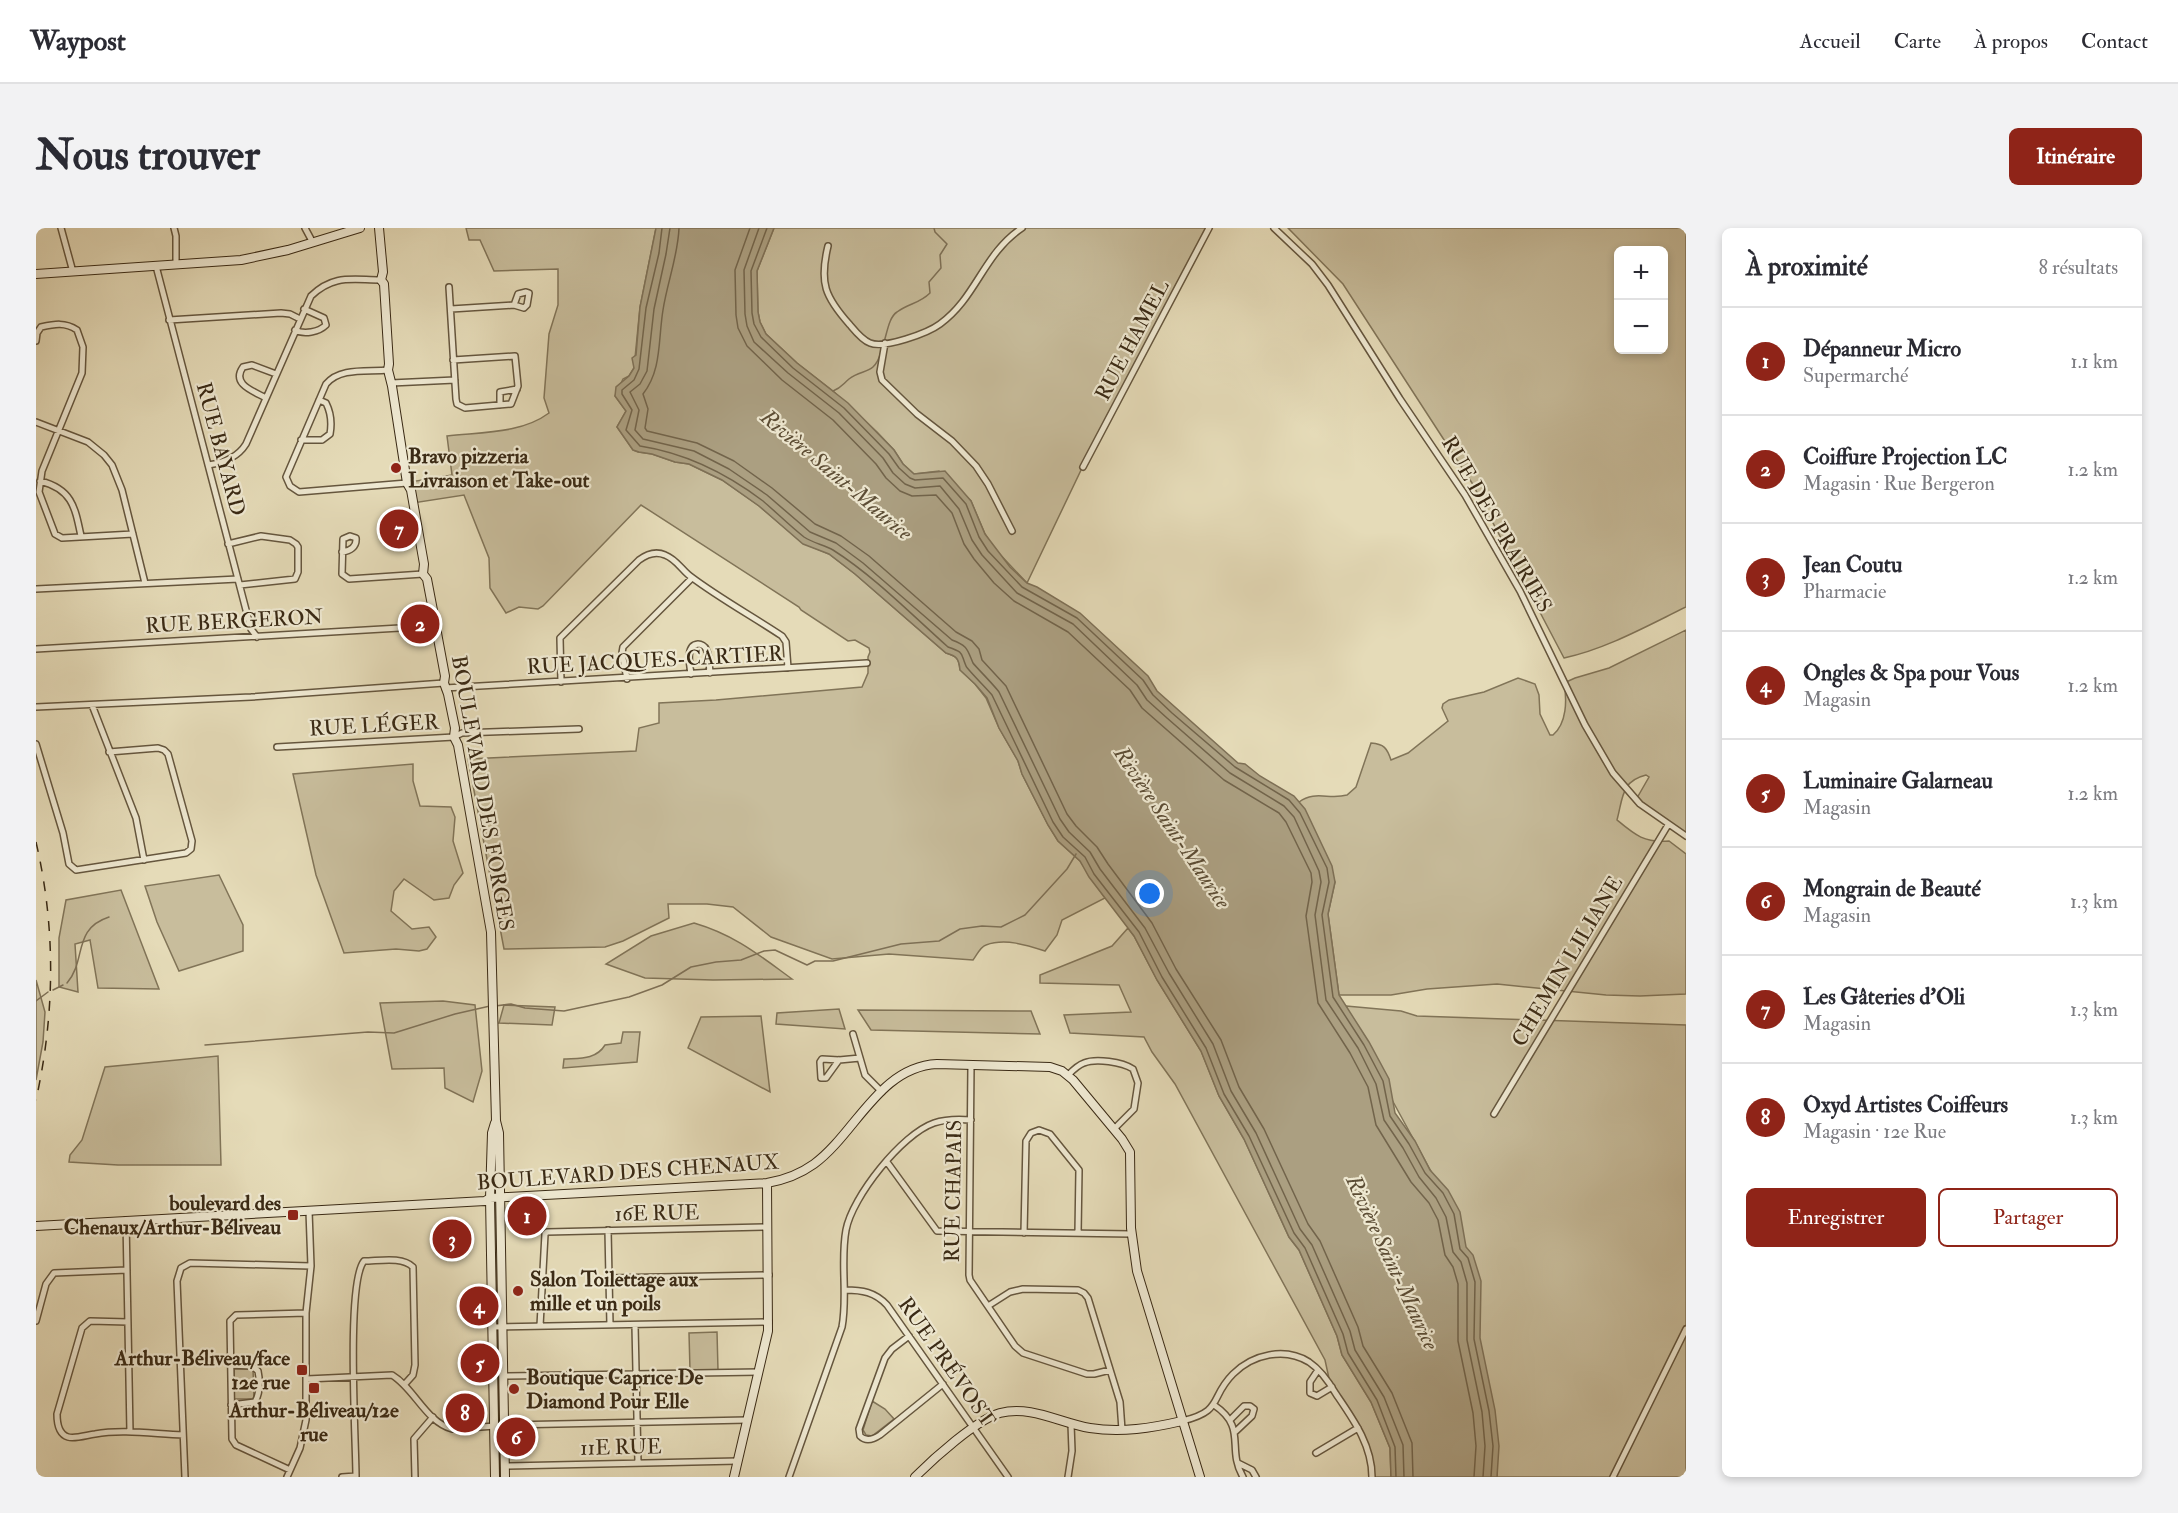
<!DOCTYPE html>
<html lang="fr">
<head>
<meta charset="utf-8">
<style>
	body { margin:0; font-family:"IM FELL Double Pica",serif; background:#f2f2f3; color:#2b2b33 }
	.controls { position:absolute; right:18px; top:18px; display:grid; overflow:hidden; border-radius:9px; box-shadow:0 3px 9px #0003 }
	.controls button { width:54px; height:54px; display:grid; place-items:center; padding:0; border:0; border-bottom:2px solid #e1e1e2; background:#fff; color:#2b2b33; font:30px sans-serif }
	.you { position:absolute; left:1114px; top:666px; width:21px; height:21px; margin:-15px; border:4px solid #fff; border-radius:50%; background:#1a73e8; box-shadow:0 0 0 9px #1a73e833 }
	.badge { display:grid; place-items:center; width:39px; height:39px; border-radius:50%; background:#8f2418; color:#fff; font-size:20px; font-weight:700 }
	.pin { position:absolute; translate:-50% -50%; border:3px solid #fff; box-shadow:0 2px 6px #0006 }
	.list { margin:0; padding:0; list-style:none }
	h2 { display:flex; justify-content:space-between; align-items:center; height:78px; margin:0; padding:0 24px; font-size:26px }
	h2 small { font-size:20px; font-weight:400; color:#7c7c81 }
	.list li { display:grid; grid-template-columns:39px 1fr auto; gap:18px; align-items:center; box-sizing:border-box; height:108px; padding:0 24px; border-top:2px solid #e1e1e2 }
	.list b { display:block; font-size:22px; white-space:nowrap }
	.list p { margin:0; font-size:20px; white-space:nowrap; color:#7c7c81 }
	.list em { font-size:20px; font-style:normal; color:#7c7c81 }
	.actions { display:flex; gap:12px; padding:18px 24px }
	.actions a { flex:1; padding:14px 0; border:2px solid #8f2418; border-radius:9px; text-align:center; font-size:21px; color:#8f2418 }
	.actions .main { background:#8f2418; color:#fff }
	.map { position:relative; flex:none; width:1650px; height:1249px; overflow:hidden; border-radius:9px }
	header { display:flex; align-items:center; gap:36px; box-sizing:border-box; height:84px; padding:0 30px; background:#fff; border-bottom:2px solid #e1e1e2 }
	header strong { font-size:28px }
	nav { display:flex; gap:33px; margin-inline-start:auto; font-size:21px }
	.intro { display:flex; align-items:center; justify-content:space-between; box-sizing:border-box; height:144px; padding:0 36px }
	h1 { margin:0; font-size:42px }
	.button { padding:15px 27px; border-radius:9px; background:#8f2418; color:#fff; font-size:21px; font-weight:700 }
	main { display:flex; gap:36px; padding:0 36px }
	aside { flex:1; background:#fff; border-radius:9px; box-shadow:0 3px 9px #0003 }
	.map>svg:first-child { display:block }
	.green { fill:#c8bd9c; stroke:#817458; stroke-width:1.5; fill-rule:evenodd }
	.water { fill:#ab9f81; stroke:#7e7056; stroke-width:1.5 }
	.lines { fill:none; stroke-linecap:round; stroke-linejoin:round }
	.shore { stroke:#72644b; stroke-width:1.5 }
	.stream { stroke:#7e7056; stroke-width:1.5 }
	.street-casing { stroke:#65563e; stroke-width:8 }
	.secondary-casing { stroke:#3a2a15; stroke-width:10 }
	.street { stroke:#eee8d1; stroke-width:5 }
	.secondary { stroke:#eee8d1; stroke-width:8 }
	.rail { stroke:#3a2a15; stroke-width:1.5; stroke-dasharray:10 10; stroke-linecap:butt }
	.poi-dot { fill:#8f2418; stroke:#eee8d1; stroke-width:2 }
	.labels { text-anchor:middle; stroke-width:4.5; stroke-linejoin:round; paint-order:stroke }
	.street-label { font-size:21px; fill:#3a2a15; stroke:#eee8d1 }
	.poi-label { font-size:21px; font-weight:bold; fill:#3a2a15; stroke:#eee8d1; text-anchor:start }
	.water-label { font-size:22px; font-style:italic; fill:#5c4d35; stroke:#eee8d1 }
</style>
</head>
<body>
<header>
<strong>Waypost</strong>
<nav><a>Accueil</a><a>Carte</a><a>À propos</a><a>Contact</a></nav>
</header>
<div class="intro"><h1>Nous trouver</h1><a class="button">Itinéraire</a></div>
<main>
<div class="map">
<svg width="1650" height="1249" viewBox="0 0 1650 1249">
	<rect width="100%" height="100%" fill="#e5dbb8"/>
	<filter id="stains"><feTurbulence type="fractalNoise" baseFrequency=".00333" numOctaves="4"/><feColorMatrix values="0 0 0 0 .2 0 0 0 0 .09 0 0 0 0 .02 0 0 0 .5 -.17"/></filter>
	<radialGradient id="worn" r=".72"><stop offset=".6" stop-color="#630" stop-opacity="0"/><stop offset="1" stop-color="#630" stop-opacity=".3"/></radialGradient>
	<path class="green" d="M430 0H620L604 79 598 140 593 148 587 151 579 168 590 183 581 199 597 222 602 224 616 226 639 234 653 236 686 252 723 278 767 315 793 326 819 346 910 425C921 428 923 431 924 442L939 456 950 470 963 500 982 533 986 546 1012 597 1022 613 1044 633 1069 670 1026 692 1021 707 1009 723C991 717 969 710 950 717 944 719 941 727 937 732L853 726 796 731 735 709 697 679 671 676H632L633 690 587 713 569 719 468 721 432 531 600 523 603 500 623 495V475L680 472 826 459 832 445V429L834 424 833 420 819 412 812 413 765 382 763 379 605 277 507 378 502 381 483 379 470 385 454 360 453 330 428 267 377 275 374 254 416 247 411 208C444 204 485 206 513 185L508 170 513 106 522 77V41L458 43 444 12H433Z
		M738 0H1172L1069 192 991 355 957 319 949 306 935 273 903 243 878 246 867 236 858 222 841 204 797 163 761 135 730 106 724 94 722 84 721 43Z
		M1252 0H1650V379C1611 398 1570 421 1528 430L1436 255 1307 56ZM1628 22V122H1582V22Z
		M1650 402V606L1631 594 1601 570 1613 549 1610 547C1585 553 1587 570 1581 592 1599 607 1608 615 1633 613L1650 626V766L1604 768 1570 767 1461 756 1391 761 1355 767H1303L1292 686 1299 654 1263 574C1279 562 1293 572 1311 567L1320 559 1335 515C1348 516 1351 520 1355 532L1372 525 1412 493 1406 480 1407 476 1413 472 1448 464 1482 450 1499 456 1503 467 1504 486 1514 507H1517C1531 495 1531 472 1528 455L1539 450 1573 440Z
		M377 536V553L384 578 415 579 419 589 417 613 427 645 418 657 413 670 398 672 368 651 358 663 355 683 376 701 393 699 400 709 391 721 383 723 360 721 308 725 280 647 257 546Z
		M183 647 207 697V723L143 743 121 694 109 658Z
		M85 662 123 761 62 760 54 712 39 716 42 764 23 759V710L30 672Z
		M658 695C699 707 723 727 756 751L677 752 609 750 570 736 615 708Z
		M1092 700 1098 708 1121 752 1165 823 1183 868 1208 911 1253 1009 1263 1022 1301 1108 1306 1127 1335 1174 1354 1220 1355 1249H1334V1235L1323 1201 1294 1155 1289 1132 1139 856 1116 824 1108 809 1034 805 1028 787 1095 784 1083 757 1004 755V747L1076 718Z
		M0 752 9 784 7 814 0 852Z
		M407 773 439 777 446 843 437 874 409 860 408 840 356 841 344 775Z
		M468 777 519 779 516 797 463 795Z
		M1310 778 1365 783 1381 788 1650 797V1249H1461L1459 1201 1403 958 1343 848Z
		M803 781 809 801 740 796 741 785Z
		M822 782 995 783 1004 806 835 802Z
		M725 788 734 864 652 820 665 789Z
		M587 804H604L601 834 527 840 528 831C543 830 560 832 569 817L585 815Z
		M182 828 185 937H82L33 934 34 927 46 912 69 839Z
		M681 1104 682 1142H654L653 1105Z
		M198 1141H217L218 1171H198Z
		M836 1173 849 1181 858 1191 836 1208 830 1207 827 1202Z"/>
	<path class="water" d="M620 0H738L721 43 722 84 724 94 730 106 761 135 812 175 858 222 867 236 878 246 909 243 935 273 949 306 974 339 991 355 1001 359 1044 385 1112 448 1121 463 1202 535 1209 536 1224 548 1258 568 1269 581 1296 638 1299 654 1292 686 1303 767 1333 814 1353 851 1359 885 1379 913 1394 942 1412 962 1424 984 1430 1019 1437 1027 1445 1053 1444 1110 1459 1182 1463 1218 1461 1249H1355L1354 1220 1335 1174 1306 1127 1301 1108 1263 1022 1253 1009 1208 911 1183 868 1165 823 1121 752 1098 708 1053 649 1044 633 1022 613 1012 597 986 546 982 533 963 500 951 470 939 456 924 442C923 431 921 428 910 425L819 346 793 326 767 316 723 278 686 252 653 236 639 234 616 226 603 224 597 222 581 199 590 183 579 168 580 159 593 148 598 140 596 130 600 127 604 79Z"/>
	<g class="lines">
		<path class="shore" d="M626 0 623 25 610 80 603 141 598 152 586 162V166L596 182 590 202 604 218C649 225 690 245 727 273 741 285 754 298 768 309 777 315 788 317 797 322 838 348 876 387 912 419 929 425 924 424 930 438 931 441 952 462 956 467L1017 594 1027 609 1049 629 1058 646 1103 704 1126 749 1170 820 1188 866 1213 908 1258 1005 1269 1020 1307 1106 1312 1125 1341 1172 1359 1219 1360 1249
			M634 0 630 26 618 81 611 143 604 156 594 164 603 182 599 202 607 211 658 223 693 241 731 267 774 304 800 315 827 335 916 412C932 418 931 421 937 435 939 438 958 457 963 464L1024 591 1033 604 1054 624 1064 641 1109 700 1133 745 1177 816 1195 863 1220 905 1264 1001 1276 1017 1314 1103 1319 1122 1348 1169 1367 1217 1368 1249
			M643 0C642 28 631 55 627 82 622 112 626 142 607 166L612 181 609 200 611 203 661 215 698 233 736 260 779 296 805 308 833 328 920 404 936 413 943 421 946 432 970 458 1031 586 1040 598 1061 619 1072 636 1116 695 1140 741 1185 812 1203 859 1228 901 1272 996 1284 1013 1322 1099 1327 1118 1356 1165 1376 1215 1377 1249
			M714 0 699 42 700 87 702 100 711 118 746 152 797 192 840 236 850 250 864 263 876 268 900 267 916 285 928 316 938 331 958 355 978 373 1032 404 1094 462 1106 480 1188 552 1243 585 1250 594 1275 645 1276 654 1270 688 1282 775 1314 825 1332 859 1340 897 1375 954 1393 975 1402 992 1409 1027 1417 1039 1422 1056V1113L1437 1185 1440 1218 1438 1249
			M723 0 708 42 709 86 711 98 718 114 752 145 803 185 847 230 857 245 869 256 879 260 904 258 923 281 936 312 946 327 981 365 1037 396 1101 457 1111 472 1131 490 1194 545 1248 578 1258 589 1283 643 1285 654 1279 687 1290 772 1322 820 1340 856 1348 892 1367 920 1383 949 1400 970 1410 989 1417 1024 1425 1034 1431 1055V1112L1446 1184 1449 1218 1447 1249
			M731 0 715 43 716 85 718 96 725 109 757 140 808 180 853 226 863 240 874 250 879 252 907 250 930 276 943 309 952 323 986 359 1041 390 1107 452 1117 467 1136 485 1199 539 1253 572 1264 585 1291 640 1293 654 1286 687 1297 769 1328 817 1347 853 1354 888 1373 916 1389 945 1407 965 1418 986 1424 1021 1432 1030 1439 1054 1438 1111 1453 1183 1457 1218 1455 1249"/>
		<path class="stream" d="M848 114C851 105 853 89 861 84 873 75 883 76 894 65L893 54 905 40 904 27 911 16 899 4 898 0
			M797 163C805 160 807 156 813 151 827 140 838 148 845 124
			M31 755C51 732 36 701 73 689
			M17 762 27 757
			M0 773 12 764
			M459 778 475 776 489 780 528 783 593 769 626 757 655 739 680 734 705 732 728 723 739 722 771 737 779 733H797L865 716 903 713 924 701 946 698 965 699 989 687 1031 641 1040 626
			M169 817 332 804 358 805 419 786 454 778"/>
		<defs>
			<path id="street" d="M25 0 37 44
				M138 0 140 8V37
				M269 0 276 13
				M1238 0 1276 36 1292 57 1364 171 1429 267 1484 363 1549 497 1577 545 1604 576 1650 608
				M792 18C783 55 789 69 814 97 819 103 826 112 834 115 848 121 892 105 904 96 941 69 947 26 986 0
				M120 38 215 401 221 409
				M413 59 420 171 421 176 429 180 475 176 482 158 479 128 417 132
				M415 81 478 77 488 80 491 77 493 65 490 64 482 66 478 77
				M133 92 245 85 254 86 264 91
				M259 102C268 107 283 104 290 97L288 90 268 81
				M0 113 1 105 5 99C19 96 29 94 41 102L47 119 46 145 6 243 3 264 19 306 26 310 97 306
				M849 115 844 144 846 152 881 186 916 213 940 238 952 256 976 303
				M352 142C331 144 304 139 290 156L250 249 254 258 263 264 371 255
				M355 155 419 152
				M230 170C217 163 195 156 207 139L216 137 240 146
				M464 177V164L481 161
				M0 194 52 214 68 227 76 237 86 262 109 355
				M265 212H286L294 206C296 195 295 185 290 175L283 172
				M172 237C187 235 202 229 210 216L275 68C298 46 316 52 345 52
				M1047 239 1173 0
				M4 253C36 261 39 279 45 308
				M192 316 225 308 254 312 260 316 262 319V344L259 351 204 357
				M306 324C314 323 321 319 320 310L314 308 307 311 306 346 313 351 387 346
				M0 361 202 351
				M0 421 398 398
				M655 446C654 438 649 417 662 416 665 416 669 418 670 421 674 427 673 438 674 445
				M591 451 586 425 587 419 656 350
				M525 454 524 410 603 332C611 326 620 323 629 327 640 331 646 342 654 348 683 370 716 388 746 408L750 414 752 440
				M409 460 831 435
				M56 477 100 590 108 632
				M0 479 215 469 408 455
				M0 516 27 605 33 636 40 642 150 625 155 621 156 613 132 526 128 522 122 520 73 524
				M241 519 418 509 426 505 543 501
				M817 806 829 847 846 864
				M803 832 790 850H785L784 834 786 831 803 832 824 830
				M935 837 933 1047 934 1052 979 1118 987 1125 1051 1146H1058L1074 1142
				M1032 847C1036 843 1042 837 1048 835 1060 830 1086 834 1097 841L1102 855 1098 881 1078 901
				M1458 886 1632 597
				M851 934 901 1003 1095 1006
				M90 992 94 1204
				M572 1002 574 1097
				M988 1005 990 913 995 905 1003 902 1014 906 1043 942 1042 1005
				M573 1050 733 1047
				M809 1062C826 1062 839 1064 851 1077L972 1249
				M952 1078 974 1064 987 1061 1042 1062 1048 1065 1052 1070 1084 1174 1086 1202
				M0 1093 10 1056 18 1045 91 1042
				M92 1094 54 1093 46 1100 21 1186C21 1194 22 1206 32 1209 39 1211 51 1207 59 1206 87 1201 118 1206 147 1207
				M599 1097 602 1235
				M504 1098 509 1006 511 1004 732 999
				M456 1099 733 1094
				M873 1108 856 1121 849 1130 823 1201 824 1208C830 1214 838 1211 844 1207L907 1156
				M194 1137 216 1138 222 1143C224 1153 224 1165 219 1174L195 1177
				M1282 1142 1274 1154V1165L1281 1168 1296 1159
				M467 1148 723 1144
				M271 1151 356 1147C378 1160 390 1194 416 1201L474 1197 711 1192
				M1178 1177C1212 1200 1190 1220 1207 1249
				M1195 1191 1208 1178H1214L1218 1181 1216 1188 1199 1204
				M1146 1193C1188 1183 1173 1170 1197 1146 1217 1126 1249 1119 1273 1134 1285 1142 1293 1154 1300 1166 1317 1191 1336 1217 1336 1249
				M1280 1225 1322 1200
				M1202 1235 1216 1242 1220 1249
				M469 1238 702 1233
				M254 1242 200 1217 196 1211 194 1093 200 1087 270 1085
				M149 1249 141 1053 145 1040 154 1035 275 1038
				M251 1249 264 1220 270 1192V1085L275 1038 273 983
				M306 1249 320 1248
				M320 1249C320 1213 310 1055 328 1033 343 1033 366 1028 377 1039L379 1137 377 1147 368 1157
				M379 1249 378 1211 397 1189
				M753 1249 806 1099C812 1067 804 1034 810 1002 816 969 866 906 898 895 910 891 923 891 935 892
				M1032 1249 1036 1223 1035 1196
				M1577 1249 1650 1101"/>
			<path id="secondary" d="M343 0 347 44 345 52 348 56 353 136 352 142 356 158 371 255 375 262 388 336 387 346 391 351 399 393 398 398 401 405 409 448 408 455 412 466 419 500 418 509 422 517 455 704 460 893 463 905 469 1249
				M0 46 205 32 252 22 324 0
				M0 998 449 973 454 970 471 969 731 955C749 952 764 946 778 936 820 905 843 839 901 836L1014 839 1026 843 1037 852 1086 911 1094 924 1095 1000 1101 1043 1164 1249
				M459 1249 454 970 456 905 459 895
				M698 1249 732 1103 731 955
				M879 1249C897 1231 940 1192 964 1185 995 1177 1024 1195 1054 1200 1085 1205 1116 1200 1146 1193"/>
		</defs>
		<use href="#street" class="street-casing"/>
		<use href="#secondary" class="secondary-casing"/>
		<use href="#street" class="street"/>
		<use href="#secondary" class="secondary"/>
		<path class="rail" d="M0 614C20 700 19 786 0 872"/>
	</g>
	<g class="poi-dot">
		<circle cx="360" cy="240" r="6"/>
		<rect x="251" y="981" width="12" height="12" rx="3"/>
		<circle cx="482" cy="1063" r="6"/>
		<rect x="260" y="1136" width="12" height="12" rx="3"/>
		<rect x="272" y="1154" width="12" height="12" rx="3"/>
		<circle cx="478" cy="1161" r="6"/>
	</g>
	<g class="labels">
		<g class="street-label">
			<text transform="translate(1096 112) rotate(-62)" y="7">RUE HAMEL</text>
			<text transform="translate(185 221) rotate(75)" y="7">RUE BAYARD</text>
			<text transform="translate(1461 296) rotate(60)" y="7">RUE DES PRAIRIES</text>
			<text transform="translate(198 393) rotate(-3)" y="7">RUE BERGERON</text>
			<text transform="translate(619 432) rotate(-3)" y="7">RUE JACQUES-CARTIER</text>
			<text transform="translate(338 497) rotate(-3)" y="7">RUE LÉGER</text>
			<text transform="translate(447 565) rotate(80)" y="7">BOULEVARD DES FORGES</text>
			<text transform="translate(1531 733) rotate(-59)" y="7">CHEMIN LILIANE</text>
			<text transform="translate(592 944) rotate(-4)" y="7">BOULEVARD DES CHENAUX</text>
			<text transform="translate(917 963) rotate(-89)" y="7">RUE CHAPAIS</text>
			<text transform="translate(621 985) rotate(-1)" y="7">16E RUE</text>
			<text transform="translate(911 1134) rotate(55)" y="7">RUE PRÉVOST</text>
			<text transform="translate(585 1219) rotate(-1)" y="7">11E RUE</text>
		</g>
		<g class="poi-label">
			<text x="372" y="235">Bravo pizzeria<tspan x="372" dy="24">Livraison et Take-out</tspan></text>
			<text x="245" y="982" text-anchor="end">boulevard des<tspan x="245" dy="24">Chenaux/Arthur-Béliveau</tspan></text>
			<text x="494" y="1058">Salon Toilettage aux<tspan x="494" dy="24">mille et un poils</tspan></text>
			<text x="254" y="1137" text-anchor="end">Arthur-Béliveau/face<tspan x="254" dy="24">12e rue</tspan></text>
			<text x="490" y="1156">Boutique Caprice De<tspan x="490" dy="24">Diamond Pour Elle</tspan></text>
			<text x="278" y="1189" text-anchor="middle">Arthur-Béliveau/12e<tspan x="278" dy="24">rue</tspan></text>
		</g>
		<g class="water-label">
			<text transform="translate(801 246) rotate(40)" y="8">Rivière Saint-Maurice</text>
			<text transform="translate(1137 599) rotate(56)" y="8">Rivière Saint-Maurice</text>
			<text transform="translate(1357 1034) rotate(65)" y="8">Rivière Saint-Maurice</text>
		</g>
	</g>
	<rect width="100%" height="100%" filter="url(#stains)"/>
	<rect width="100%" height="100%" fill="url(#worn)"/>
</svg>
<div class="controls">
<button>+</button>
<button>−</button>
</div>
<div class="you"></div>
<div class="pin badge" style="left:491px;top:988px">1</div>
<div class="pin badge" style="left:384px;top:396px">2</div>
<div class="pin badge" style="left:416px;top:1011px">3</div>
<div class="pin badge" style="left:443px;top:1078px">4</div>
<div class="pin badge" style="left:444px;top:1135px">5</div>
<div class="pin badge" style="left:480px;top:1209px">6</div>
<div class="pin badge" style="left:363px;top:301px">7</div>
<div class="pin badge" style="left:429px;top:1185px">8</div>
</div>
<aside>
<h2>À proximité<small>8 résultats</small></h2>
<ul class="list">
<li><span class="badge">1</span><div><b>Dépanneur Micro</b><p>Supermarché</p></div><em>1.1 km</em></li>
<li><span class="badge">2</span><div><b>Coiffure Projection LC</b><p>Magasin · Rue Bergeron</p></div><em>1.2 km</em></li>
<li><span class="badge">3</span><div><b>Jean Coutu</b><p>Pharmacie</p></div><em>1.2 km</em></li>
<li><span class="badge">4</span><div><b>Ongles &amp; Spa pour Vous</b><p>Magasin</p></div><em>1.2 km</em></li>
<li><span class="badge">5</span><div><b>Luminaire Galarneau</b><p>Magasin</p></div><em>1.2 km</em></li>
<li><span class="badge">6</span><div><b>Mongrain de Beauté</b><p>Magasin</p></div><em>1.3 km</em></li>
<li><span class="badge">7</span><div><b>Les Gâteries d'Oli</b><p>Magasin</p></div><em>1.3 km</em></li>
<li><span class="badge">8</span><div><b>Oxyd Artistes Coiffeurs</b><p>Magasin · 12e Rue</p></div><em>1.3 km</em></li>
</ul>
<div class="actions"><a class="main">Enregistrer</a><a>Partager</a></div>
</aside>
</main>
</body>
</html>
